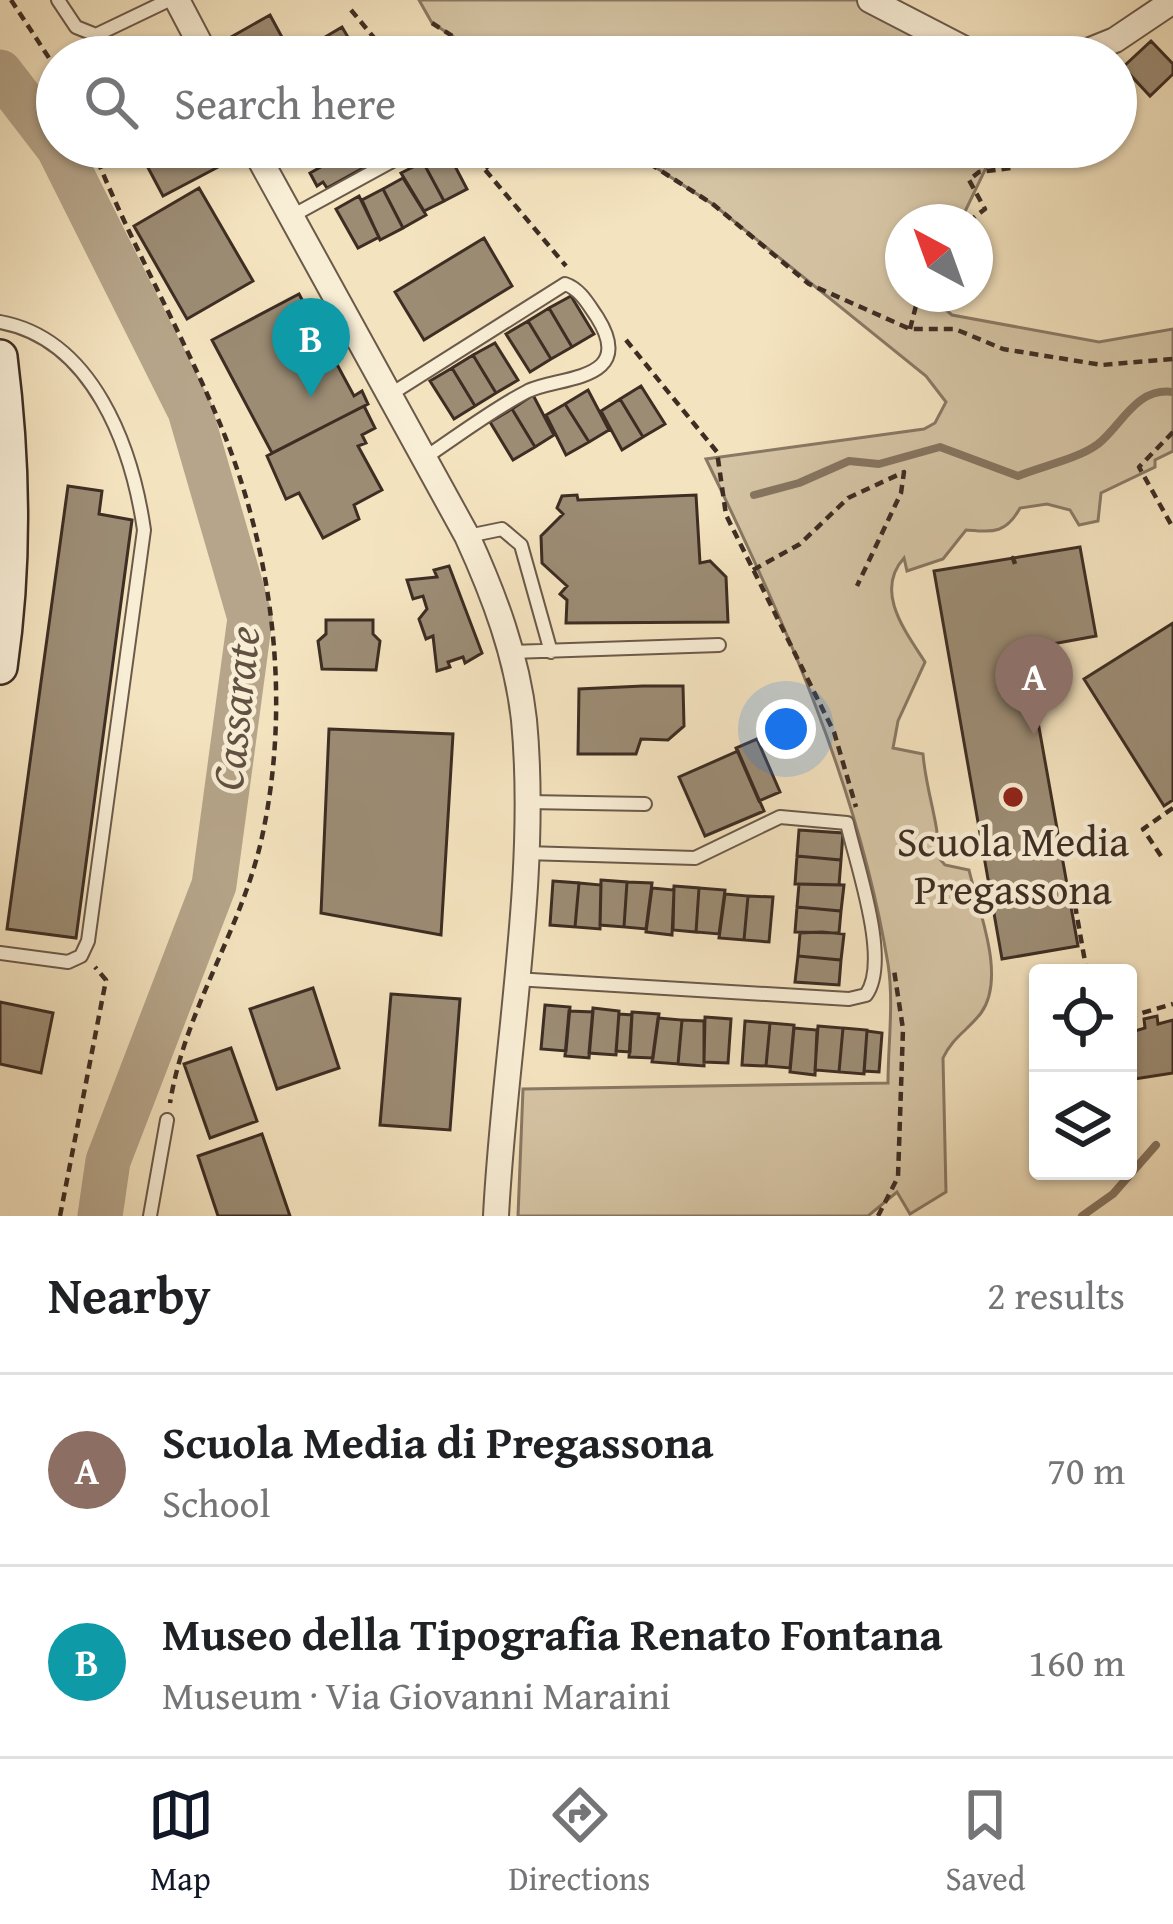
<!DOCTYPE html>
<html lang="en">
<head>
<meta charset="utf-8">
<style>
	body { margin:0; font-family:"Gentium Book Plus",serif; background:#f6f6f6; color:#202124 }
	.controls { position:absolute; right:36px; bottom:36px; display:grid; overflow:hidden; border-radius:12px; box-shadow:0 3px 9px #0004 }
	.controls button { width:108px; height:108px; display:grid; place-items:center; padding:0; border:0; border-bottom:3px solid #e0e0e0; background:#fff; color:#202124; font:60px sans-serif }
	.compass { position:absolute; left:885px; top:204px; width:108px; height:108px; border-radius:50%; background:#fff; box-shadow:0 3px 9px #0004; rotate:319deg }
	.you { position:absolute; left:786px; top:729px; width:42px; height:42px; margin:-30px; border:9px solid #fff; border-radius:50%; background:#1a73e8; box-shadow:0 0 0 18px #1a73e833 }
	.badge { display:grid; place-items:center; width:78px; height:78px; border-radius:50%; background:#111827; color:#fff; font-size:39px; font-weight:700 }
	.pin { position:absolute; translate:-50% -99px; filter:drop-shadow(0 3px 6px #0008) }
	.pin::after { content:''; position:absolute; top:63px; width:42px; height:36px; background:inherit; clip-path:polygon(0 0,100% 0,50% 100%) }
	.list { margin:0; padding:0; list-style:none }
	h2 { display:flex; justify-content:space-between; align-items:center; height:156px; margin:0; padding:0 48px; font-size:51px }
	h2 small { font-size:39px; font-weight:400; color:#757577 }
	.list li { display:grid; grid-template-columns:78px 1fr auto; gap:36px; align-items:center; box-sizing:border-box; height:192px; padding:0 48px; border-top:3px solid #e0e0e0 }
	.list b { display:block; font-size:45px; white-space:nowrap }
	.list p { margin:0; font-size:39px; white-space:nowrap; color:#757577 }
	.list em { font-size:39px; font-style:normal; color:#757577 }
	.icon { flex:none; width:66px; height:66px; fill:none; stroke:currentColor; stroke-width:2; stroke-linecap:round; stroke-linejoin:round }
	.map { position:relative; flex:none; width:1173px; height:1216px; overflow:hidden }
	.search { position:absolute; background:#fff; box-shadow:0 3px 9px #0004; left:36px; right:36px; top:36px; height:132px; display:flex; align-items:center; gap:30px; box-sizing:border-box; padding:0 42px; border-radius:66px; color:#757577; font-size:45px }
	.sheet { height:540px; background:#fff }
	nav { display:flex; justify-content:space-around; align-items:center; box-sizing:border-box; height:168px; border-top:3px solid #e0e0e0; background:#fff; font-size:33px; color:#757577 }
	nav a { display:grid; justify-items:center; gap:6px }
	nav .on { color:#111827 }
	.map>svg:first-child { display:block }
	.green { fill:#d5c4a4; stroke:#897864; stroke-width:3 }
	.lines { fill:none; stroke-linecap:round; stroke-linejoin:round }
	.stream { stroke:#867561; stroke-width:8 }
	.river { stroke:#b6a58a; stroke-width:45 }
	.building { fill:#9c8c74; stroke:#3d2d23; stroke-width:3 }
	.service-casing { stroke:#6b5a4a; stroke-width:16 }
	.minor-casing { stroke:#6b5a4a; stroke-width:28 }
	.secondary-casing { stroke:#3d2d23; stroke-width:38 }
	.path { stroke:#3d2d23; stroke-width:4.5; stroke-dasharray:9 6; stroke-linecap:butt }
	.service { stroke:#f8edd5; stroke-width:12 }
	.minor { stroke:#f8edd5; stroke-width:24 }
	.secondary { stroke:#f8edd5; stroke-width:33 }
	.poi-dot { fill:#8f2418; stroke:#f8edd5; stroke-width:4.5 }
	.labels { text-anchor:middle; stroke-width:9; stroke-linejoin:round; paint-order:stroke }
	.poi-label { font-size:42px; fill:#3d2d23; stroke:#f8edd5 }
	.water-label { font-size:45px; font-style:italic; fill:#615142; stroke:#f8edd5 }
</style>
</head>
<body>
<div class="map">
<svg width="1173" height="1216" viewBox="0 0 1173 1216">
	<rect width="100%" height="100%" fill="#f4e3bf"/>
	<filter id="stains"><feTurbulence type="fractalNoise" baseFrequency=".00167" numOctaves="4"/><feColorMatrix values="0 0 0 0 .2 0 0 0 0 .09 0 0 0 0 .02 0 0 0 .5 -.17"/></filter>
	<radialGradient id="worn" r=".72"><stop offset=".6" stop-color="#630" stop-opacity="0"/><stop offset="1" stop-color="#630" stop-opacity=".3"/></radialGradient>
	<path class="green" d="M419 0H870L901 19 930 57H485L432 23Z
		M624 147H996L960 222H903V294H927L952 315 1099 342 1173 329V451L1155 460V467L1101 493 1098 521 1079 525 1070 510 1047 504 1020 508C1006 534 993 532 966 530L943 559 907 571 904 558C874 591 905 631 925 662L898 721 893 748 923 754C926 792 939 821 939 858L945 865 969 870C978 909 1007 977 981 1013 968 1030 952 1038 943 1058L946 1192 910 1214 897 1192 868 1216H518L523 1089 888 1083C888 1045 894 1002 888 964 859 788 784 619 706 459L924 429 935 423 946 402 926 376 714 205Z"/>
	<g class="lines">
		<path class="stream" d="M754 495 799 483 849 461 879 464 940 447 1018 476C1042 466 1078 459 1098 444 1122 425 1136 387 1173 392
			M1082 1216 1113 1194 1156 1145"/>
		<path class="river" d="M0 72 57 146
			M58 147 190 411 250 618 214 885 108 1161 100 1216"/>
	</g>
	<path class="building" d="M270 15 283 39 242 57 231 37Z
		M342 27 352 44 323 57 315 43Z
		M283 39 292 57H249Z
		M1151 41 1173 64V74L1150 96 1123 67Z
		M147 147H212L222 165 163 196 144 160 151 156Z
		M357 147H401L327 188 323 182 317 186 310 173Z
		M469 147H491L500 158 487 168Z
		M446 149 467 189 444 201 423 162Z
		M423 162 444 201 424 211 401 173Z
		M403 178 426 215 403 228 383 189Z
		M199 188 253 281 187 319 134 226Z
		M383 189 403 228 380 240 362 200Z
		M359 196 379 237 358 248 336 209Z
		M484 238 512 286 424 340 395 292Z
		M299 294 354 396 362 391 368 404 272 453 212 340Z
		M571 296 594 334 572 347 549 308Z
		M549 308 572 347 551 359 528 321Z
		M528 321 551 359 530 372 506 334Z
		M495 343 518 380 496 393 473 355Z
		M473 355 496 393 475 406 452 368Z
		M452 368 475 406 454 419 430 381Z
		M641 386 665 424 643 437 620 399Z
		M588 390 609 430 589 442 565 404Z
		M533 395 554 435 535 447 512 409Z
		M620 399 643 437 622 450 601 411Z
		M565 404 589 442 566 455 546 415Z
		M364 406 375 428 362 435 366 443 358 446 382 490 354 505 359 519 323 538 299 493 286 499 267 456Z
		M512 409 535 447 513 460 490 422Z
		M68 486 102 491 99 514 132 520 76 938 7 929Z
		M577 495 578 500 696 495 700 563 710 561 726 577 728 622 566 623 567 600 560 594 567 586 542 563 541 536 563 514 557 508 562 496Z
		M1080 547 1096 636 1025 649 1078 946 1002 959 934 571Z
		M449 566 482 653 465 663 463 657 448 662 450 667 437 671 433 636 426 639 419 619 427 609 423 596 413 599 407 580 437 577 434 570Z
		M326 620H373V634L380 641 376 670 322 669 318 641 326 634Z
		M1173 623V800L1164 806 1084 679Z
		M643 686H683L684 726 668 740 641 739 636 754H578L579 689Z
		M329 729 453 734 441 935 321 913Z
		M757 739 780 792 759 801 736 748Z
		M738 751 764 811 705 836 679 777Z
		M799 830 843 833 841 860 797 856Z
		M797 856 841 860 839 885 795 884Z
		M601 880 627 882 624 927 600 925Z
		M553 881 579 883 575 927 550 925Z
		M627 882 652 883 646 929 624 927Z
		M579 883 601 885 600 929 575 927Z
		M799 884 844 885 841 911 797 907Z
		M674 886 699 888 696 932 673 930Z
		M652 888 674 890 672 935 646 932Z
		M699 888 725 890 719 934 696 932Z
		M725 894 748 896 744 940 719 938Z
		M748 896 773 897 769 942 744 940Z
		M797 907 841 911 839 933 795 932Z
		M822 932 844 934 841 960 798 956 800 933Z
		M798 956 841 960 839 985 795 982Z
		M313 988 339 1068 277 1089 250 1009Z
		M391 994 460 999 450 1130 380 1125Z
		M0 1002 53 1013 41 1073 0 1064Z
		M545 1005 570 1007 566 1051 541 1049Z
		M593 1008 619 1011 616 1055 589 1053Z
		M569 1011 593 1012 589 1058 565 1056Z
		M632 1012 659 1014 653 1058 629 1057Z
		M619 1014 632 1015 630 1052 616 1051Z
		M1157 1016 1158 1024 1173 1020V1073L1128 1080V1033L1145 1028 1144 1019Z
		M705 1017 731 1019 728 1063 704 1062Z
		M658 1018 682 1020 678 1064 652 1062Z
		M682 1020 704 1021V1066L678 1064Z
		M745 1021 770 1023 766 1066 742 1065Z
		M770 1023 794 1025 790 1068 766 1066Z
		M818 1026 843 1028 839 1072 815 1070Z
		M794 1028 817 1030 815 1075 790 1072Z
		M843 1028 867 1030 864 1074 839 1072Z
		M867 1031 882 1033 879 1072 864 1071Z
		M231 1048 257 1121 210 1138 184 1064Z
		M262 1134 290 1216H218L198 1156Z"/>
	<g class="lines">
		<defs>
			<path id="service" d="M58 0 76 27 96 35 169 0
				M334 57 348 49
				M290 217 418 147
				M0 322C93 339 132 447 144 530L88 941 81 956 68 962 0 953
				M391 394 565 284C580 289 588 304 597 317 638 382 559 376 528 391 493 409 459 435 426 457
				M468 536 502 529 521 545 551 652
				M511 652 719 645
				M528 802 645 804
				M515 979 849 999 866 995C891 961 856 864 847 823L780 817 695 858 525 853
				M150 1216 167 1120"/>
			<path id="minor" d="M177 0 207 57
				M870 0 980 57
				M1073 57 1115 40 1173 1
				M253 147 467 536C494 595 517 656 524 720 539 878 504 1056 496 1216"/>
			<path id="secondary" d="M0 357C13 460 15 564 0 667"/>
		</defs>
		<use href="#service" class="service-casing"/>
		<use href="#minor" class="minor-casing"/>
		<use href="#secondary" class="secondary-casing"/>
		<path class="path" d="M11 0 57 70
			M351 10 390 57
			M432 23 485 57
			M92 147C129 240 179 327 218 419 273 549 292 700 262 837 242 929 185 1009 170 1103
			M466 147 566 266
			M624 147 714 205 809 284 910 329H955L1003 349 1102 365 1173 359
			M968 222 985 209 969 180 979 172 1011 168 1013 147
			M975 237V242
			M910 329 919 294
			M626 340 717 452 726 515 834 732 856 807
			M1173 432 1139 467 1173 528
			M1015 564 1013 558 1018 563
			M753 570 800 544 848 498 904 472 901 493 857 586
			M1161 856 1143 829 1173 808
			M1075 905 1087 973
			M1128 1017 1173 1004
			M1037 1058 1038 1057
			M60 1216 106 980 95 967
			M878 1216 898 1177 903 1029 894 970"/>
		<use href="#service" class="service"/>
		<use href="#minor" class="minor"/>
		<use href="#secondary" class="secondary"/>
	</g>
	<circle class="poi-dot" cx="1013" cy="797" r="12"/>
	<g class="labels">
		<g class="poi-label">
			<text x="1013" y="856">Scuola Media<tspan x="1013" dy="48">Pregassona</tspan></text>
		</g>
		<g class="water-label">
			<text transform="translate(235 708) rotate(-84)" y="16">Cassarate</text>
		</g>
	</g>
	<rect width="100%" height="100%" filter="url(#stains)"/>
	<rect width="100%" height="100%" fill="url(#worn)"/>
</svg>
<div class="controls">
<button><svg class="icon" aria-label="locate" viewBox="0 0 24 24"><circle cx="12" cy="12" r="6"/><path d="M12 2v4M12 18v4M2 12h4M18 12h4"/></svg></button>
<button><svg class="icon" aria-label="layers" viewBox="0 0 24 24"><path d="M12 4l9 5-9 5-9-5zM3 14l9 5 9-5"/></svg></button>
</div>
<svg class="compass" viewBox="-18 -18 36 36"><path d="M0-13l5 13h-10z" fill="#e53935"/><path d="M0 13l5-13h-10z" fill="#757577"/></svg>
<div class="you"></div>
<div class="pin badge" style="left:1034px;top:735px;background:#8d6e63">A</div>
<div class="pin badge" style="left:311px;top:397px;background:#0f9aa8">B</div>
<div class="search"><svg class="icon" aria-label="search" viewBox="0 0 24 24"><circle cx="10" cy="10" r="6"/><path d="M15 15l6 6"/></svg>Search here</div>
</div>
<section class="sheet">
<h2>Nearby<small>2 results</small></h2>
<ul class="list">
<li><span class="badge" style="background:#8d6e63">A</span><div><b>Scuola Media di Pregassona</b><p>School</p></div><em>70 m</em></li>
<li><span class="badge" style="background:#0f9aa8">B</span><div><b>Museo della Tipografia Renato Fontana</b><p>Museum · Via Giovanni Maraini</p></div><em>160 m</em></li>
</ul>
</section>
<nav>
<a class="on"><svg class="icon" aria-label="map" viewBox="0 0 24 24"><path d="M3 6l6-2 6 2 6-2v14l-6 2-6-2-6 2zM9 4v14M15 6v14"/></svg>Map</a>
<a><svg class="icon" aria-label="directions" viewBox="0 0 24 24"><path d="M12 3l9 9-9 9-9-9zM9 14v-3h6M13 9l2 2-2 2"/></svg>Directions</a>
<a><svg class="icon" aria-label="saved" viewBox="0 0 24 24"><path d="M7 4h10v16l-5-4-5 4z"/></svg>Saved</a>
</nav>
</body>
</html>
